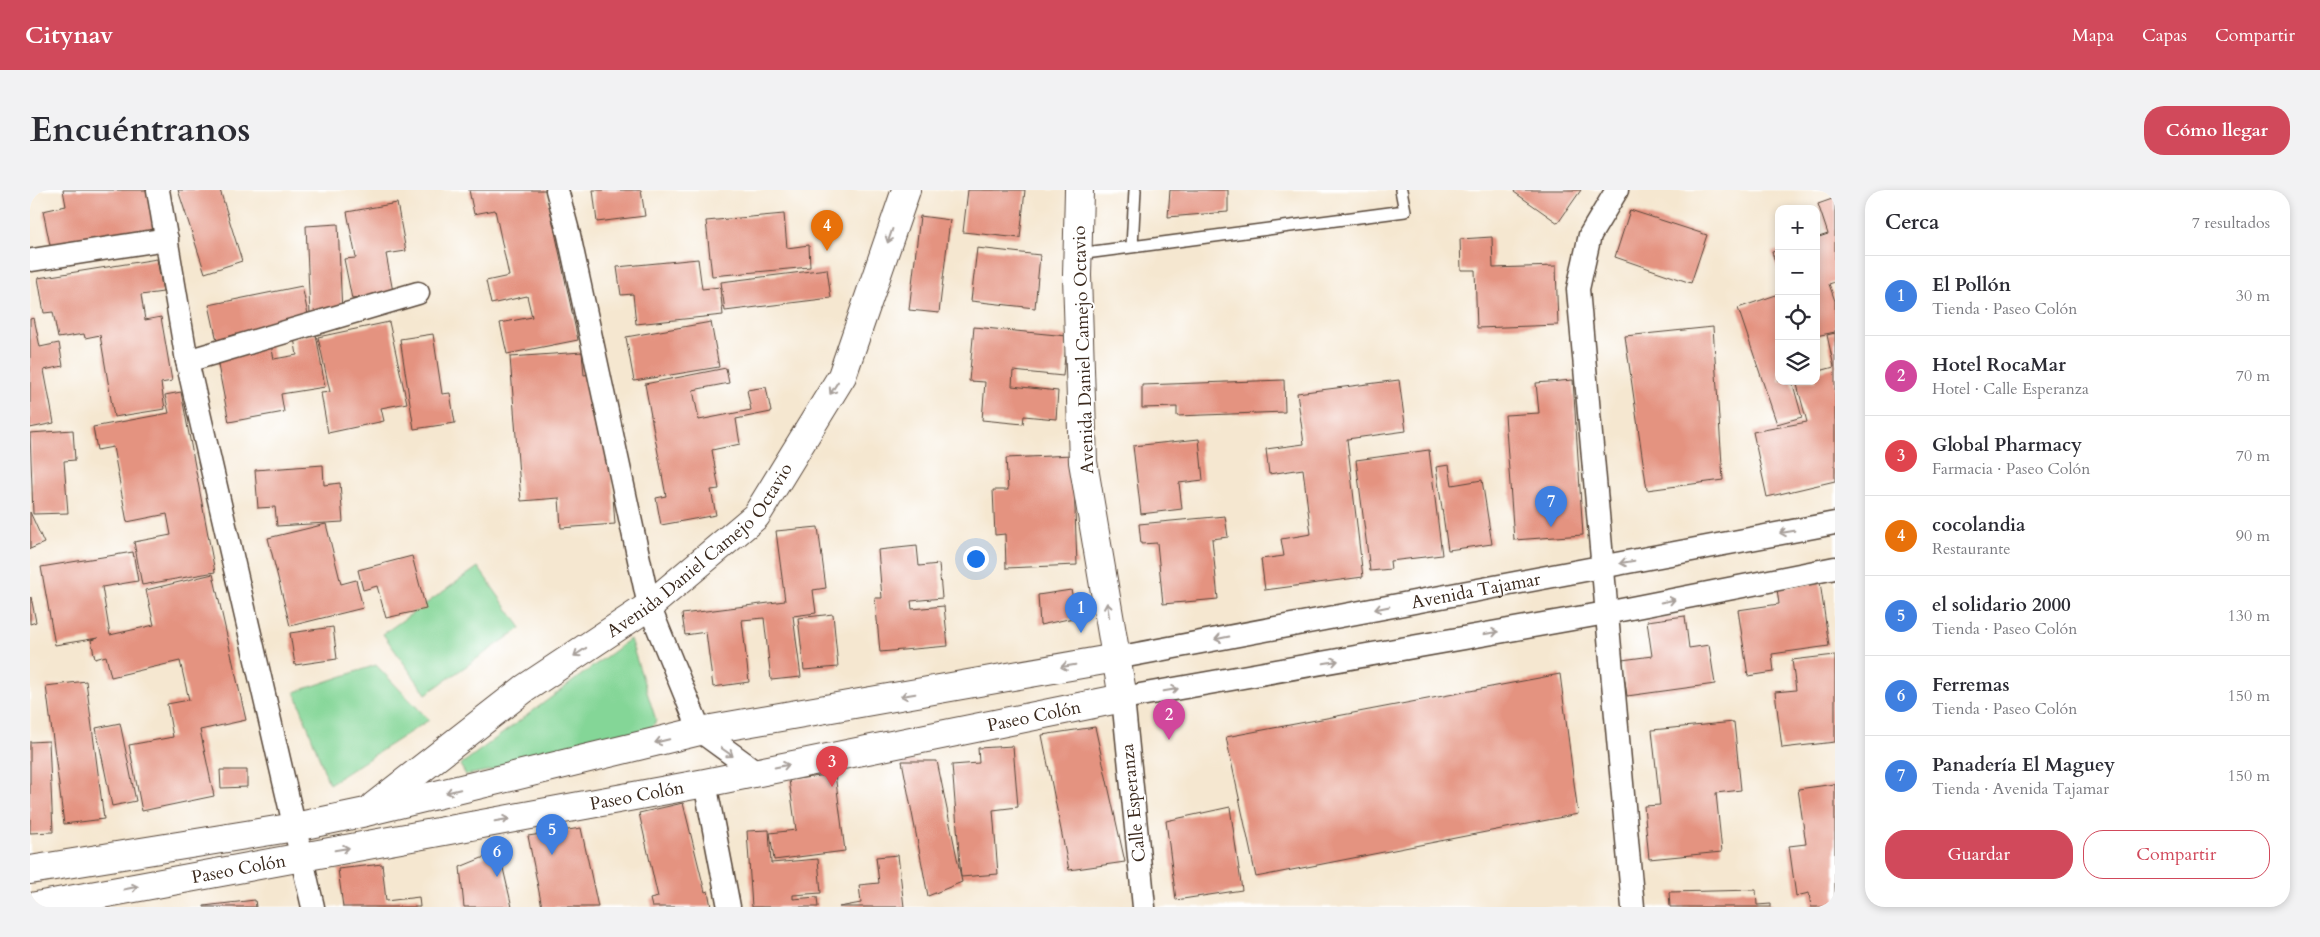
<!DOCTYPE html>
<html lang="es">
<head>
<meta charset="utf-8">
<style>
	body { margin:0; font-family:Cardo,serif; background:#f2f2f3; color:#2b2b33 }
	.controls { position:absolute; right:15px; top:15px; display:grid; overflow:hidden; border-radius:10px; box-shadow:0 2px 8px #0003 }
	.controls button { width:45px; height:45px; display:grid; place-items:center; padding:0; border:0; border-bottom:1px solid #e1e1e2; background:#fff; color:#2b2b33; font:25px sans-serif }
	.you { position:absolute; left:945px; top:368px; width:18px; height:18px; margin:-12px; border:4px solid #fff; border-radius:50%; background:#1a73e8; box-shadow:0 0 0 8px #1a73e833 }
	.badge { display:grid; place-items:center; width:32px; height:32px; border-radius:50%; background:#d1495b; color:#fff; font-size:16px; font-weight:700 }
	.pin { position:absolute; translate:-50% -41px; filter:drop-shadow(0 1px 2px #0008) }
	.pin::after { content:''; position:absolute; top:26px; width:18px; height:15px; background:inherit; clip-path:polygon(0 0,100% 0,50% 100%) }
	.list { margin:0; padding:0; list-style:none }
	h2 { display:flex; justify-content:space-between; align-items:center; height:65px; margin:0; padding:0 20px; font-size:21px }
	h2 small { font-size:16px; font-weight:400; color:#7c7c81 }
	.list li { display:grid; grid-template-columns:32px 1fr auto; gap:15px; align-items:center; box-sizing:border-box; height:80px; padding:0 20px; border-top:1px solid #e1e1e2 }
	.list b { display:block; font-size:19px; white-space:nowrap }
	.list p { margin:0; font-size:16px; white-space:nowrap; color:#7c7c81 }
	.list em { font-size:16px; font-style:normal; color:#7c7c81 }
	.actions { display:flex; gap:10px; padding:15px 20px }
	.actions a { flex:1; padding:11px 0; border:1px solid #d1495b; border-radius:20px; text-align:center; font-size:18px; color:#d1495b }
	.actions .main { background:#d1495b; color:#fff }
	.icon { flex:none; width:28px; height:28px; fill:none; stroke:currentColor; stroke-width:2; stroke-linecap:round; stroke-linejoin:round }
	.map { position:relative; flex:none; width:1805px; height:717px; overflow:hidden; border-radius:20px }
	header { display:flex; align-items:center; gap:30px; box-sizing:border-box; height:70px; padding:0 25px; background:#d1495b; color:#fff }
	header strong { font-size:24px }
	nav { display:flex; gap:28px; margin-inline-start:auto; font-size:18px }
	.intro { display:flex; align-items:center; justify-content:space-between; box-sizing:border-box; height:120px; padding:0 30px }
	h1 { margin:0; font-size:35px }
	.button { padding:12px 22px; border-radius:20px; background:#d1495b; color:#fff; font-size:18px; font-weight:700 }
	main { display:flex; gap:30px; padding:0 30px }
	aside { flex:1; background:#fff; border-radius:20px; box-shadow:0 2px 8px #0003 }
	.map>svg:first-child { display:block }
	.green { fill:#84d697; stroke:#60805a }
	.building { fill:#e49380 }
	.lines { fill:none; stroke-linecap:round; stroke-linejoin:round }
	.service-casing { stroke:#574639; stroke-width:14 }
	.minor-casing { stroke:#574639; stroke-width:25 }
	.secondary-casing { stroke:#574639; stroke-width:30 }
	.service { stroke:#fff; stroke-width:11 }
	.minor { stroke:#fff; stroke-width:22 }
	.secondary { stroke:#fff; stroke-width:28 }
	.oneway { stroke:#a79f9a }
	.labels { text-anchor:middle; stroke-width:4; stroke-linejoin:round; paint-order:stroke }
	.street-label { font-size:18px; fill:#3b2a1e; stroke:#fff }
</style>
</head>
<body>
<header>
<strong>Citynav</strong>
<nav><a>Mapa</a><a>Capas</a><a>Compartir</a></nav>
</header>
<div class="intro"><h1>Encuéntranos</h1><a class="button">Cómo llegar</a></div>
<main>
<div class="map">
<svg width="1805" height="717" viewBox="0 0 1805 717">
	<rect width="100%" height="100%" fill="#fff"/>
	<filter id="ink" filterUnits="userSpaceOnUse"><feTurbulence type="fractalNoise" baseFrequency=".02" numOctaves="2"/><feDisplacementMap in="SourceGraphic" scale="10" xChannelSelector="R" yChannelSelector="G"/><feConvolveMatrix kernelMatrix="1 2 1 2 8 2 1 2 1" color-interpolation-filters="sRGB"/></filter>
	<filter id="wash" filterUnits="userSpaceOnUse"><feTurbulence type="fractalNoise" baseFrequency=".0096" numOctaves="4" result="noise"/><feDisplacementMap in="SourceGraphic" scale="20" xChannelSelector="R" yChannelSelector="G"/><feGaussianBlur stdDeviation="1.12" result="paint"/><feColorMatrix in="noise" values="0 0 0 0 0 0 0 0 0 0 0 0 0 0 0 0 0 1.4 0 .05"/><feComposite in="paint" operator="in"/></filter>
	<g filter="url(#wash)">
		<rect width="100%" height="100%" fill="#f5e7d0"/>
		<path class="green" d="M448 377 491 438 396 504 353 444Z
			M600 449 626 530 616 552 436 585 430 575Z
			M346 475 399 530 299 594 265 502Z"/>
		<g id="blocks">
			<path class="building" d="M33 0H119L127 40 21 60 13 21 36 16Z
				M148 0H190L212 71 175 83Z
				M439 0H516L548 150 477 164 470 133 502 127 497 106 461 114 456 91 479 86 465 20 444 24Z
				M563 0H611L615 26 567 32Z
				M938 0H995L990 48 933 42Z
				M1140 0H1198V22L1138 27Z
				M1485 0H1551L1528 33 1484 2Z
				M1805 8V92L1799 94 1805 111V142L1786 146V48L1798 44 1788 14Z
				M367 13 376 61 356 64 363 102 322 109 314 69 326 68 317 22Z
				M1600 20 1677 45 1661 93 1585 67Z
				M754 24 757 58 779 55 780 77 682 86 676 31Z
				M890 26 920 30 909 123 879 120Z
				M308 34 312 122 280 124 276 36Z
				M1462 47 1463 78 1526 76 1528 135 1447 138 1445 80H1431L1430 49Z
				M947 58 1010 65 1005 118 941 111Z
				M1749 60V81H1748L1742 62Z
				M127 69 133 102 111 105 115 130 131 127 142 191 131 193 135 219 84 227 70 145 55 148 54 144 28 148 23 122 14 123 8 88Z
				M668 69 672 99 690 97 693 125 606 134 603 104 591 105 587 77Z
				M797 79 801 108 695 121 691 92Z
				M272 96 279 129 187 151 179 115Z
				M1749 104V191H1762L1772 227 1747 234 1708 118Z
				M4 128 10 157 29 153 33 176 14 180 24 233 0 238V129Z
				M359 132 377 213 351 218 354 231 298 243 291 203 300 202 288 147Z
				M681 132 689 177 604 191 596 147Z
				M944 137 1037 146 1033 186 983 181 982 196 1028 201 1026 229 994 226 993 234 952 230 955 192 939 191Z
				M1683 137 1693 290 1617 300 1595 146Z
				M1805 143V291L1737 307 1723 242 1777 232 1766 191H1786V182L1804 177 1797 145Z
				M286 144 295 197 251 204 254 222 199 232 186 165 241 155 244 169 267 165 264 148Z
				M403 144 412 204 420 203 425 233 384 239 370 149Z
				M552 162 554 185 568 183 578 237 585 334 531 338 529 308 491 311 480 167Z
				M696 178 699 193 663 200 669 230 721 220 717 200 736 197 741 222 706 229 710 254 682 260 689 299 681 300 686 325 631 335 626 308 636 306 615 194Z
				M1254 190 1255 222 1147 226V217L1112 218V195Z
				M1369 190 1376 241 1317 249 1333 387 1235 400 1231 369 1254 366 1251 349 1281 344 1273 279 1239 284 1236 259 1274 254 1267 203Z
				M1543 190 1553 345 1484 350 1475 225 1509 223 1506 193Z
				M151 202 185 382 112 395 104 352 141 345 137 324 97 332 83 257 67 260 63 237 139 223 135 205Z
				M43 240 45 270 34 271 38 323 3 324 0 243Z
				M1169 249 1173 290 1149 293 1152 319 1111 324 1103 256Z
				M1399 260 1412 365 1360 371 1361 379 1340 381 1326 270Z
				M1043 265 1047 375 976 378 975 344 965 345 963 300H978L976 268Z
				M293 275 294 295 310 293 313 332 247 336 245 317 228 318 225 280Z
				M1419 275 1422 295 1452 290 1462 354 1418 360 1406 277Z
				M0 322 14 353 0 359Z
				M1195 326 1198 347 1182 349 1188 409 1133 414 1127 353 1111 354 1109 334Z
				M296 334 311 394 326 390 333 418 260 436 238 348Z
				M788 337 796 398 783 400 786 423 763 426 771 487 741 490 734 428 712 430 719 492 683 497 676 442 655 445 652 424 755 411 746 341Z
				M887 356 889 376 909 374 912 408 881 411 882 419 914 416 918 456 850 462 845 408H852L848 360Z
				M103 362 108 391 72 397 80 445 124 435 116 400 183 384 216 530 170 540 184 606 112 621 99 555 143 547 137 514 159 510 150 471 81 487 76 466 65 469 61 450 68 448 25 455 11 377Z
				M382 366 396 419 356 428 347 396 333 400 328 380Z
				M1790 392 1799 456 1742 464 1744 482 1718 486 1708 420 1749 414 1747 399Z
				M1041 400 1048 427 1010 435 1008 405Z
				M1 407 6 432 0 434V408Z
				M803 424 808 477 774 480 768 428Z
				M1655 426 1659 458 1679 455 1685 494 1597 506 1592 470 1622 466 1617 431Z
				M303 437 307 469 265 475 260 443Z
				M1805 465V552L1752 558 1745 502 1766 500 1762 470Z
				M1530 484 1548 624 1226 687 1196 547Z
				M56 491 74 629 34 634 16 496Z
				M1704 532 1711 600 1686 603 1692 662 1619 669 1614 616 1630 615 1622 540Z
				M90 533 106 611 82 616 66 538Z
				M1065 537 1095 672 1039 680 1012 545Z
				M19 551 23 642 0 643V552Z
				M983 556 988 617 963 620 968 684 931 687 922 575 949 573 948 558Z
				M872 571H907L932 692 898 706Z
				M190 580H217V597L191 598Z
				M805 584 815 661 744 670 740 643 766 640 759 590Z
				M1805 594V717H1781L1779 703 1766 706 1759 656 1776 654 1768 599Z
				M653 613 675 702 678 701 681 717H622L620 709 628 707 609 623Z
				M1200 617 1212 700 1146 710 1136 631Z
				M551 638 568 717H512L498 646Z
				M739 640 741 673 788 669 791 703 763 705V709L787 707 788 717H722L717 641Z
				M469 661 482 717H434L430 677Z
				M868 665 874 717H809L831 713 829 695 849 693 846 667Z
				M352 674 356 711 389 707 390 717H313L308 679Z
				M1726 700 1727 715 1741 714V717H1640L1639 702Z
				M225 710 226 717H174V716Z"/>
		</g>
	</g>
	<g filter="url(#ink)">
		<use href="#blocks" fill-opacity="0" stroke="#574639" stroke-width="1"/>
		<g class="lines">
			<defs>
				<path id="service" d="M1102 57 1105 0
					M1048 64 1375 21 1371 0"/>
				<g id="minor">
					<path d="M128 0 157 171 283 717"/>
					<path d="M527 0 539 45 619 416 670 541 725 581"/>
					<path d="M1587 0 1560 45 1548 99 1603 717"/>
					<path d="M2 70 137 49"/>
					<path d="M157 171 388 103"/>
					<path id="s1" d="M1086 468 1805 333"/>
					<path d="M675 593 699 717"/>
					<path d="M1114 717 1093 508 1576 423 1805 378"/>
				</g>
				<g id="secondary">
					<path id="s2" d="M344 616 494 499 619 416 726 326 812 186 876 0"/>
					<path d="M0 680 265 637 336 622 670 541 1086 468"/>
					<path id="s3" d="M1 717 675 593 1093 508 1053 272 1047 86 1049 0"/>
				</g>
			</defs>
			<use href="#service" class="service-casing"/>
			<use href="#minor" class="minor-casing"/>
			<use href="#secondary" class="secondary-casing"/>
			<use href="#service" class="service"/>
			<use href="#minor" class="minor"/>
			<use href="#secondary" class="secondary"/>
		</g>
		<defs><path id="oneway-shaft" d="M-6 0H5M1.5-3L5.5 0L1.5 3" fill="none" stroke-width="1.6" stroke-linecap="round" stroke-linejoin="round" transform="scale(1.25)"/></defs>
		<g class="oneway">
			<use href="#oneway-shaft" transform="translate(860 46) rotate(109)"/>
			<use href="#oneway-shaft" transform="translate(804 198) rotate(122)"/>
			<use href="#oneway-shaft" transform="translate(1757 342) rotate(170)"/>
			<use href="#oneway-shaft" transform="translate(1597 372) rotate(170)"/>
			<use href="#oneway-shaft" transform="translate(1638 411) rotate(-11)"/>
			<use href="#oneway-shaft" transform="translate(1352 418) rotate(169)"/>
			<use href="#oneway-shaft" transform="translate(1078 420) rotate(-99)"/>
			<use href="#oneway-shaft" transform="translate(1461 443) rotate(-10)"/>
			<use href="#oneway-shaft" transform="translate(1192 448) rotate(169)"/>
			<use href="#oneway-shaft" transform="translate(550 462) rotate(146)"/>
			<use href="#oneway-shaft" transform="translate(1301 472) rotate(-10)"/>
			<use href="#oneway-shaft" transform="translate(1038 476) rotate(170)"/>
			<use href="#oneway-shaft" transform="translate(1141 500) rotate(-10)"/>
			<use href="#oneway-shaft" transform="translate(878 505) rotate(170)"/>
			<use href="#oneway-shaft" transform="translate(632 551) rotate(166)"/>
			<use href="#oneway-shaft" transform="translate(697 562) rotate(35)"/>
			<use href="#oneway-shaft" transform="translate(752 576) rotate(-11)"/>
			<use href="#oneway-shaft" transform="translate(423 601) rotate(166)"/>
			<use href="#oneway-shaft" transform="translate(472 630) rotate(-10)"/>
			<use href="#oneway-shaft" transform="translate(312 659) rotate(-10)"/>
			<use href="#oneway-shaft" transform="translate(101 698) rotate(-11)"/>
		</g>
	</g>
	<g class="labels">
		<g class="street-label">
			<text transform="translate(1053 160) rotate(-92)" y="6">Avenida Daniel Camejo Octavio</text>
			<text dy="6" stroke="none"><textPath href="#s2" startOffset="416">Avenida Daniel Camejo Octavio</textPath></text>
			<text dy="6" stroke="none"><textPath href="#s1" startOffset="366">Avenida Tajamar</textPath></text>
			<text dy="6" stroke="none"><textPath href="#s3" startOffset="1021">Paseo Colón</textPath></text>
			<text dy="6" stroke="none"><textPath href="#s3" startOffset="616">Paseo Colón</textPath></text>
			<text transform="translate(1103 613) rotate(-96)" y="6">Calle Esperanza</text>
			<text dy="6" stroke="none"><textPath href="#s3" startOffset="211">Paseo Colón</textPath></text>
		</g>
	</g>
</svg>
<div class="controls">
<button>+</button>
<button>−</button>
<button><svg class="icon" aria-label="locate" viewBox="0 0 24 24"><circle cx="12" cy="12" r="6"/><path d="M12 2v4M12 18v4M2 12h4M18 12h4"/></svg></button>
<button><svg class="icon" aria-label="layers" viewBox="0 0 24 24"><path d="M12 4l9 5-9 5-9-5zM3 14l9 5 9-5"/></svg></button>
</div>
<div class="you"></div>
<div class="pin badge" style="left:1051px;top:443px;background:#3f7fe0">1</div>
<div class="pin badge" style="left:1139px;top:550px;background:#d1479c">2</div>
<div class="pin badge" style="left:802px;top:597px;background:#e0444e">3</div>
<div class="pin badge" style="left:797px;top:61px;background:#e8710a">4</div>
<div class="pin badge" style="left:522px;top:665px;background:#3f7fe0">5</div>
<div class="pin badge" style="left:467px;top:687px;background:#3f7fe0">6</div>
<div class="pin badge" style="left:1521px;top:337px;background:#3f7fe0">7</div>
</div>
<aside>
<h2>Cerca<small>7 resultados</small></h2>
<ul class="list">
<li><span class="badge" style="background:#3f7fe0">1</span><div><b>El Pollón</b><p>Tienda · Paseo Colón</p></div><em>30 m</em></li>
<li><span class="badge" style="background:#d1479c">2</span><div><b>Hotel RocaMar</b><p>Hotel · Calle Esperanza</p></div><em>70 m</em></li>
<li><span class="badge" style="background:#e0444e">3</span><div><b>Global Pharmacy</b><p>Farmacia · Paseo Colón</p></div><em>70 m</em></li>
<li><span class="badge" style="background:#e8710a">4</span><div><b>cocolandia</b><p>Restaurante</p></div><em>90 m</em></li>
<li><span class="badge" style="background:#3f7fe0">5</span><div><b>el solidario 2000</b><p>Tienda · Paseo Colón</p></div><em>130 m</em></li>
<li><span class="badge" style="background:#3f7fe0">6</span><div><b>Ferremas</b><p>Tienda · Paseo Colón</p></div><em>150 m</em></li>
<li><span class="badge" style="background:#3f7fe0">7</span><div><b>Panadería El Maguey</b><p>Tienda · Avenida Tajamar</p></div><em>150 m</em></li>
</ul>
<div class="actions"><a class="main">Guardar</a><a>Compartir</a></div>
</aside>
</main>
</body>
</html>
